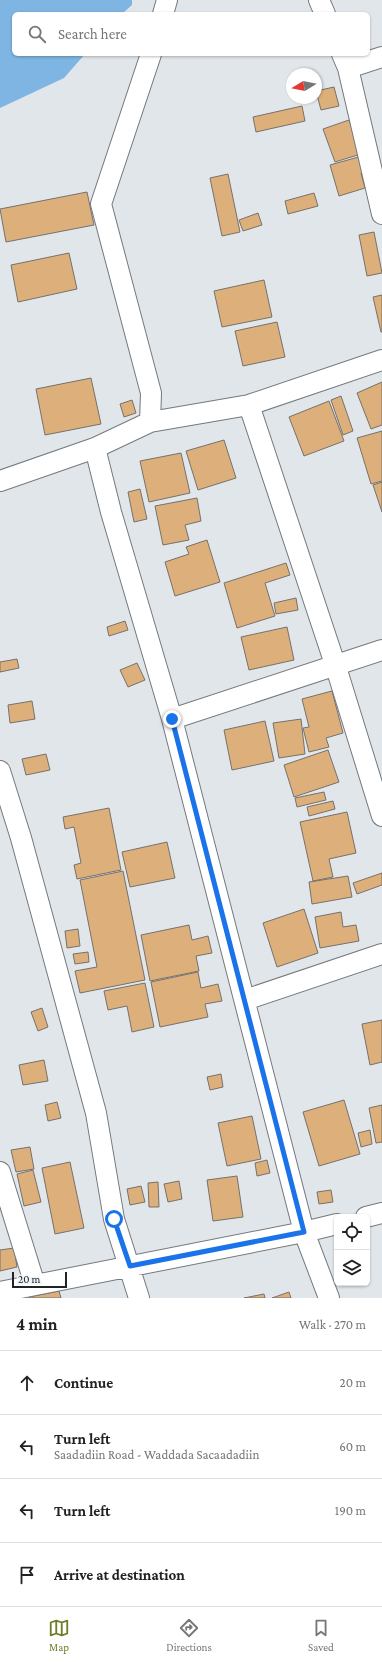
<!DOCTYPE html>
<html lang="en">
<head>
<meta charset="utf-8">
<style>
	body { margin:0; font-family:"Crimson Pro",serif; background:#f6f6f6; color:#222 }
	.controls { position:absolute; right:12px; bottom:12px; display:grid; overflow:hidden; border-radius:6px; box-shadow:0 1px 3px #0004 }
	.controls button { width:36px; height:36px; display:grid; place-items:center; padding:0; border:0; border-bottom:1px solid #e0e0e0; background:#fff; color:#222; font:20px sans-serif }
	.compass { position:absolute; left:286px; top:68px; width:36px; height:36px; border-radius:50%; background:#fff; box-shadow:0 1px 3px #0004; rotate:260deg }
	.scale { position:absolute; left:12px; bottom:10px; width:55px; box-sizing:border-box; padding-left:4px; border:2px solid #212325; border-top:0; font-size:11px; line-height:14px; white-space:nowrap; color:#212325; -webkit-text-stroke:3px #eef4f8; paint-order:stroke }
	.stop { position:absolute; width:12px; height:12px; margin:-9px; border:3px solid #1a73e8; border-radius:50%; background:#fff }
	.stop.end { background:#1a73e8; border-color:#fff; box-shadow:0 1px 4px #0008 }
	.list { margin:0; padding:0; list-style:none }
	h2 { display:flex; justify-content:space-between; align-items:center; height:52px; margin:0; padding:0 16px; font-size:17px }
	h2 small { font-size:13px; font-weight:400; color:#767676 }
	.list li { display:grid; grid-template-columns:26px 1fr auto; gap:12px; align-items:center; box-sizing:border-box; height:64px; padding:0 16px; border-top:1px solid #e0e0e0 }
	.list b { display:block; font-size:15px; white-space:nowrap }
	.list p { margin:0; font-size:13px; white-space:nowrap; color:#767676 }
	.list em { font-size:13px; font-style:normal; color:#767676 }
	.icon { flex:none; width:22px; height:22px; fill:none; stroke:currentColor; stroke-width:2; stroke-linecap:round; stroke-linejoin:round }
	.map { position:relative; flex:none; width:382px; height:1298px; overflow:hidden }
	.search { position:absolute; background:#fff; box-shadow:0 1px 3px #0004; left:12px; right:12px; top:12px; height:44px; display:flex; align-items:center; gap:10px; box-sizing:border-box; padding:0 14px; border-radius:6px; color:#767676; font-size:15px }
	.sheet { height:308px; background:#fff }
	nav { display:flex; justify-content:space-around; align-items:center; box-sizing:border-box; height:56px; border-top:1px solid #e0e0e0; background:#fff; font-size:11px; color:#767676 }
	nav a { display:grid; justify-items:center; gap:2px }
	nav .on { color:#6f7d2a }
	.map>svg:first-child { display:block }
	.water { fill:#7fb5e2 }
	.building { fill:#ddb07b; stroke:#75716c }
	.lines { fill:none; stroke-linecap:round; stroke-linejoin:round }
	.street-casing { stroke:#74797e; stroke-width:22 }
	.street { stroke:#fff; stroke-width:20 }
	.route { stroke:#1a73e8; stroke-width:5 }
</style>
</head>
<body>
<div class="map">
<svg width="382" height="1298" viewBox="0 0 382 1298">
	<rect width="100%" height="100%" fill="#e1e6eb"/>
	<path class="water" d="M0 0H132V5L122 14H14V54H85L64 78 0 108Z"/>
	<path class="building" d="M334 87 339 106 321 110 316 91Z
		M302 106 305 121 256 132 253 117Z
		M349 120 361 154 335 162 323 129Z
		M362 156 367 171 361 173 365 188 339 196 330 165Z
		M228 174 240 232 222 236 210 178Z
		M87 192 94 225 6 242 0 209Z
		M314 193 318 206 288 214 285 201Z
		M258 213 262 225 243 231 239 220Z
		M374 232 382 273 367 276 359 235Z
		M69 253 77 289 18 302 11 265Z
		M264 280 272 317 222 327 214 291Z
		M382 295V332H381L373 297Z
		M277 322 285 357 243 366 235 331Z
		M91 378 101 424 45 435 36 389Z
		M382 382V425L371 429 357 393Z
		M341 396 353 431 343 435 331 400Z
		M132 400 136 413 124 417 120 404Z
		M329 401 344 441 304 456 289 417Z
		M382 431V481L371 484 357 438Z
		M224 440 236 478 198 490 186 451Z
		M181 453 190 493 149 502 140 461Z
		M382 482V512L373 485Z
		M140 489 147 519 134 522 128 492Z
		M197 498 201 521 185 525 189 540 163 545 155 506Z
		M207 540 220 582 175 596 165 562 189 554 186 547Z
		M286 563 290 575 265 583 275 616 237 628 224 583Z
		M296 598 298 610 276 614 274 603Z
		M125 621 128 630 109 636 107 627Z
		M287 627 294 660 249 670 241 637Z
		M17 659 19 668 0 672V662Z
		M137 663 145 680 128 687 120 670Z
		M332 691 343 733 326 738 329 747 309 752 303 728 309 727 302 699Z
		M32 701 35 719 10 723 8 705Z
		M301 719 305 754 279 758 273 723Z
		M265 721 274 761 232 770 224 730Z
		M328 750 339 782 294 797 284 765Z
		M46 754 50 770 26 775 22 759Z
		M324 792 326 800 297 807 295 798Z
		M333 801 335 809 309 816 307 807Z
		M109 808 121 870 77 879 74 865 81 863 74 827 65 829 63 817Z
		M347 812 356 853 329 859 333 877 313 881 300 822Z
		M167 842 175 878 130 887 122 852Z
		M123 871 145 980 80 993 75 971 97 967 80 880Z
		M382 873V885L357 894 353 883Z
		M348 876 352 897 312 904 309 882Z
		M304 909 318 953 277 967 263 923Z
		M341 912 343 927 356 925 359 941 320 948 315 917Z
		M189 925 192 940 208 936 212 953 196 956 199 971 150 981 141 935Z
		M78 929 80 946 67 948 65 931Z
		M88 952 89 962 75 964 73 954Z
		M198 972 201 988 218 984 222 1001 205 1004 208 1017 160 1027 151 982Z
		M145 983 154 1027 132 1032 127 1006 108 1010 104 991Z
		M42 1008 48 1027 38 1031 31 1012Z
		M382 1020V1062L370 1065 362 1024Z
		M44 1060 48 1081 23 1085 19 1065Z
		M221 1074 223 1087 210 1090 207 1077Z
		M344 1100 360 1154 319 1166 303 1112Z
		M57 1102 61 1118 48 1121 45 1105Z
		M382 1105V1142L376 1143 369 1108Z
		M252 1116 261 1159 227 1166 218 1123Z
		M370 1130 372 1144 361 1147 358 1133Z
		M30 1147 34 1169 16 1172 11 1150Z
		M267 1160 270 1173 257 1176 255 1163Z
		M70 1162 84 1228 55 1234 42 1168Z
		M33 1170 41 1202 24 1206 17 1174Z
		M237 1176 243 1217 213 1221 207 1180Z
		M179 1181 182 1199 168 1202 164 1184Z
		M158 1182 159 1207H149L148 1183Z
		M141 1186 145 1202 130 1205 127 1189Z
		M331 1190 333 1202 319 1204 317 1192Z
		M14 1248 17 1267 0 1271V1250Z
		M59 1291 61 1298H29V1297Z
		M289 1292 291 1298H272Z
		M264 1294 265 1298H244Z"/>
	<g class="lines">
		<defs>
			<path id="street" d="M319 0 325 14
				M163 14 167 0
				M342 54 348 68 382 214
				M348 68 382 57
				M249 405 335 664 382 816
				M150 422 249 405 382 360
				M95 448 111 512 172 719 304 1232 329 1298
				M0 481 95 448 150 422 151 393 101 204 151 54
				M172 719 382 650
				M0 771 21 838 96 1113 114 1219 139 1298
				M245 1000 382 954
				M0 1172 35 1285
				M366 1217 382 1213
				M0 1292 304 1232 337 1224"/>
		</defs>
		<use href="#street" class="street-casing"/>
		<use href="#street" class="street"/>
	</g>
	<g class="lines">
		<path class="route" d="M114 1219 130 1266 304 1232 172 719"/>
	</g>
</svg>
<div class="controls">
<button><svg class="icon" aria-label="locate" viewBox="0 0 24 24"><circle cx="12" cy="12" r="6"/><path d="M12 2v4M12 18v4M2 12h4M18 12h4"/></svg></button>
<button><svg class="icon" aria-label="layers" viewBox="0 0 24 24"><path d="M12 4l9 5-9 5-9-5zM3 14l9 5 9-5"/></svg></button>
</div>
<svg class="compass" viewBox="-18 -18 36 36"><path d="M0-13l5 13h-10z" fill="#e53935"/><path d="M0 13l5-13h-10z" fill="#767676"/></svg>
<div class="scale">20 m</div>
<div class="stop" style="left:114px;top:1219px"></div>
<div class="stop end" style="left:172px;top:719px"></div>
<div class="search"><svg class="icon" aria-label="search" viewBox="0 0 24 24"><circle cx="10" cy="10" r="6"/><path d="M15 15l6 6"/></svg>Search here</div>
</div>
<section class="sheet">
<h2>4 min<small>Walk · 270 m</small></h2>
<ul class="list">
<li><svg class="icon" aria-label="ahead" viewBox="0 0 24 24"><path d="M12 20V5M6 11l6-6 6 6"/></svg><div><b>Continue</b></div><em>20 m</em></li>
<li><svg class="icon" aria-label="left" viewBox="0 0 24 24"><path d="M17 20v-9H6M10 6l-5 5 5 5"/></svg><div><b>Turn left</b><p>Saadadiin Road - Waddada Sacaadadiin</p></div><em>60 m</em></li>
<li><svg class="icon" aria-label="left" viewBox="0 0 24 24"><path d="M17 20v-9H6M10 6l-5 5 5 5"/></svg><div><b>Turn left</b></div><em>190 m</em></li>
<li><svg class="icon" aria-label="arrive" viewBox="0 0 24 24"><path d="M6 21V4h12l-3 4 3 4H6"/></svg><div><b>Arrive at destination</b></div></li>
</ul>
</section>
<nav>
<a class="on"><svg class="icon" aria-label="map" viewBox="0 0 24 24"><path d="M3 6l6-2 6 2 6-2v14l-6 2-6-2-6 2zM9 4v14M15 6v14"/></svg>Map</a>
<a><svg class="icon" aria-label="directions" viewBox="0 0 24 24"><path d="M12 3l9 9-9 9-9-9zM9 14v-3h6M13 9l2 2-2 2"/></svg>Directions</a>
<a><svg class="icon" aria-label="saved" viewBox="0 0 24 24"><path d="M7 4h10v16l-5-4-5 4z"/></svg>Saved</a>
</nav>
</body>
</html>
